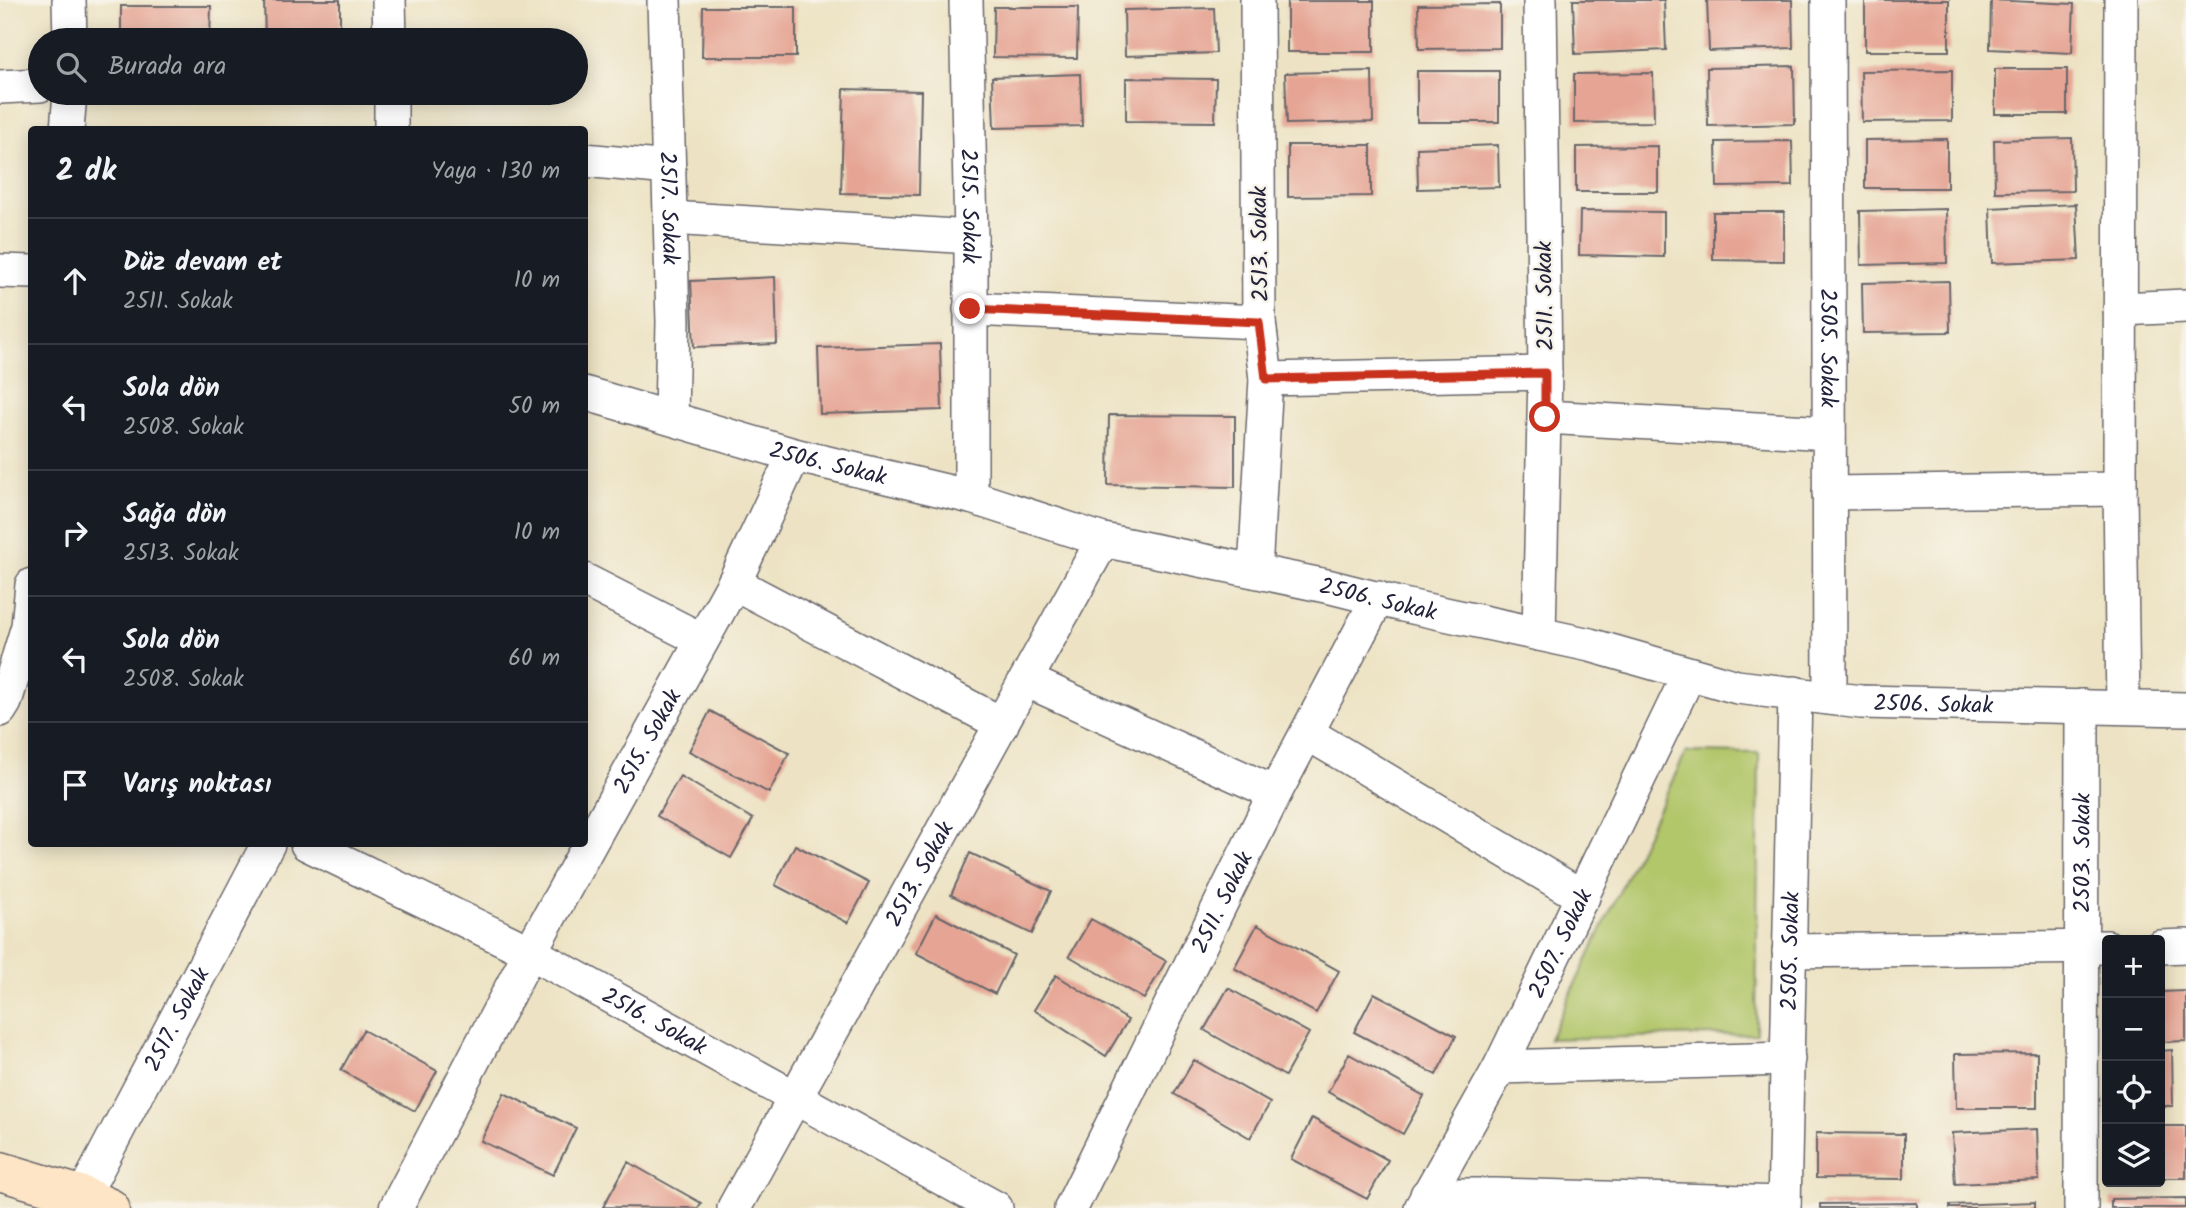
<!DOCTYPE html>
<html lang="tr">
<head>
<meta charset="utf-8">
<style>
	body { margin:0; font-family:Kalam,sans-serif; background:#242831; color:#f1f3f6 }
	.controls { position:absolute; right:21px; bottom:21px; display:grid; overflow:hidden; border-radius:7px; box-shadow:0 4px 18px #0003 }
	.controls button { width:63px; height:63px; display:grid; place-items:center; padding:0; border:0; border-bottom:2px solid #363941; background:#171b24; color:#f1f3f6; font:35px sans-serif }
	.stop { position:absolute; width:21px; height:21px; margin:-16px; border:5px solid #c8321e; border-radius:50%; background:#fff }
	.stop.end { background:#c8321e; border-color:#fff; box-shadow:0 2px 7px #0008 }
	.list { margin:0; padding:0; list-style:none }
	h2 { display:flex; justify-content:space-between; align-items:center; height:91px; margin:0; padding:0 28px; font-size:30px }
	h2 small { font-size:23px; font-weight:400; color:#9ea1a6 }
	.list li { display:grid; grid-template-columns:46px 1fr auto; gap:21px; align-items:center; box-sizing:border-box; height:126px; padding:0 28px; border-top:2px solid #363941 }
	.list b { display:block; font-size:26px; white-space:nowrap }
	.list p { margin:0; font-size:23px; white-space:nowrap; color:#9ea1a6 }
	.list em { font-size:23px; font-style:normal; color:#9ea1a6 }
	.icon { flex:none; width:38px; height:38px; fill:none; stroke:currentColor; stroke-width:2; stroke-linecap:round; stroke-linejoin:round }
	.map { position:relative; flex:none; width:2186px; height:1208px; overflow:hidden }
	.search { position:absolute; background:#171b24; box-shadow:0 4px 18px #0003; left:28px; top:28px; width:560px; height:77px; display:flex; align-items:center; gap:18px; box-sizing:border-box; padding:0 24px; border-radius:38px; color:#9ea1a6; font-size:26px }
	.panel { position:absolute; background:#171b24; box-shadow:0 4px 18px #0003; left:28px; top:126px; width:560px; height:721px; border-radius:7px }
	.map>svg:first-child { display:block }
	.green { fill:#b2c66a; stroke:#6a7452; stroke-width:2 }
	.building { fill:#e6a594 }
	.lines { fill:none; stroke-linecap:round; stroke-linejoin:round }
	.street-casing { stroke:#69666b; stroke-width:36 }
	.secondary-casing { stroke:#69666b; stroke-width:41 }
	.street { stroke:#fff; stroke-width:33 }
	.secondary { stroke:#fde5c5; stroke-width:38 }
	.route { stroke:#c8321e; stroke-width:9 }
	.labels { text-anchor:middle; stroke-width:5; stroke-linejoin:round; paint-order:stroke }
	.street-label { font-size:23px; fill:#22223b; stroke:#f7f3e8 }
</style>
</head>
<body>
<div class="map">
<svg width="2186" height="1208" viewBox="0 0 2186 1208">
	<rect width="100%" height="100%" fill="#f7f3e8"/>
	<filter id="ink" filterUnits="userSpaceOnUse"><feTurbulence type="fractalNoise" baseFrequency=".0143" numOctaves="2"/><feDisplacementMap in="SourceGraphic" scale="14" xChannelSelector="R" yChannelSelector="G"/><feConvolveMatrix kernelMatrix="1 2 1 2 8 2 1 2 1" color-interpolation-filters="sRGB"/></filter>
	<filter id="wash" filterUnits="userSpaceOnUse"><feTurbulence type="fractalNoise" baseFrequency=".00686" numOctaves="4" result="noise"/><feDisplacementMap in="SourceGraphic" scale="28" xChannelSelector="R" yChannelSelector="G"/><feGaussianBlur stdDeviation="1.57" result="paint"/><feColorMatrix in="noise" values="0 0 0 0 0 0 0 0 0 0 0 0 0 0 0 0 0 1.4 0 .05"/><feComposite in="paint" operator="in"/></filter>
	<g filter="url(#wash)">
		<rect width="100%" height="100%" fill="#ede3c4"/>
		<path class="green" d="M1686 752 1759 753 1756 1034 1549 1039Z"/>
		<g id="blocks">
			<path class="building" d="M264 0H340V40H265Z
				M1573 0H1664L1666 50 1575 54Z
				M1707 0H1792L1793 48 1709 51Z
				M1865 0H1949V51H1865Z
				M1991 0 2074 4 2072 53 1990 49Z
				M1287 1H1374V52H1287Z
				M1500 4V48L1419 49 1418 5Z
				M121 6H211L210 40H121Z
				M703 7H796V57H702Z
				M994 7H1078L1077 58 993 57Z
				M1214 8 1216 53 1125 56 1124 10Z
				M1794 66 1795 124 1708 126 1707 68Z
				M1995 69H2067V114H1995Z
				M1952 70V121L1862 122 1861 71Z
				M1372 71 1373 122 1287 124 1285 73Z
				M1417 71H1499V122H1417Z
				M1653 73 1654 122 1574 123V74Z
				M1080 74 1082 126 994 128 992 77Z
				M1126 78 1216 79 1215 122 1126 121Z
				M844 89 921 91 919 195 841 193Z
				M2072 138 2073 191 1995 192 1994 140Z
				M1947 139V188H1865V140Z
				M1792 141 1793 186 1717 187 1716 142Z
				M1288 145H1371V196L1288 197Z
				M1498 145 1499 187 1418 189 1417 148Z
				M1658 146V192H1576V147Z
				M2076 204 2079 260 1992 263 1990 208Z
				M1946 209 1947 263 1861 265 1860 211Z
				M1580 211 1664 212V257L1579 255Z
				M1713 212H1784V261L1713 260Z
				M775 277 777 344 694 347 691 281Z
				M1949 281 1950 332 1863 333 1862 283Z
				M940 344 942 410 820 414 818 348Z
				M1109 415 1235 416V487L1108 485Z
				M710 711 789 753 769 793 689 751Z
				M680 776 753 819 731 858 657 816Z
				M795 845 869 883 848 923 775 885Z
				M970 853 1051 891 1032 934 951 895Z
				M936 914 1014 955 995 994 916 953Z
				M1091 919 1166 961 1144 999 1069 956Z
				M1257 925 1339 971 1316 1013 1234 968Z
				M1056 975 1128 1020 1106 1056 1034 1010Z
				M1228 988 1309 1033 1285 1076 1204 1030Z
				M2186 991V1041L2160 1042V992Z
				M1374 993 1456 1036 1436 1075 1354 1032Z
				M363 1030 437 1071 415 1111 341 1070Z
				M2172 1050 2173 1106H2160V1051Z
				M2037 1053V1108H1956L1955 1054Z
				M1349 1054 1424 1096 1403 1134 1328 1092Z
				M1194 1060 1270 1103 1250 1138 1174 1094Z
				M504 1093 576 1128 553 1175 481 1141Z
				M1312 1118 1388 1160 1367 1199 1291 1159Z
				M2160 1126H2186V1178H2160Z
				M2037 1129 2039 1180 1955 1184 1952 1133Z
				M1816 1133 1904 1134V1179L1816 1178Z
				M628 1162 701 1203 698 1208 603 1207Z
				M2186 1198V1208H2111V1199Z
				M2035 1202V1208H1950V1205Z
				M1917 1203V1208H1820V1204Z"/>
		</g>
	</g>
	<g filter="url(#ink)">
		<use href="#blocks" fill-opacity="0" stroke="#69666b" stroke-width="2"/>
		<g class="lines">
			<defs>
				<g id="street">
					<path d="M69 0 70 40"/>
					<path d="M389 0 390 40"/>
					<path id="s1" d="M664 0 673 322 671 417"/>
					<path id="s2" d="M966 0 971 237V497"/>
					<path id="s3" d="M1828 0 1830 698"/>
					<path d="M2121 0 2120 489 2123 707"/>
					<path d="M0 87 40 85"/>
					<path d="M67 130 70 93"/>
					<path d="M391 130V93"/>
					<path d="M584 160 669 168"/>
					<path d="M671 218 971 237"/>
					<path d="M0 271 32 272"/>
					<path d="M970 309 1259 322"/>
					<path d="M2120 309 2186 306"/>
					<path d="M1266 379 1545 373"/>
					<path id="s4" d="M584 393 794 455 971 497 1103 540 1331 587 1403 605 1590 645 1737 687 1861 702 2186 709"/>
					<path d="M1545 417 1829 433"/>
					<path d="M1829 493 2120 489"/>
					<path d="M1255 571 1266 379 1259 322 1257 0"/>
					<path d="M584 580 702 640"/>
					<path d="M734 583 1002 724"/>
					<path d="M1539 634 1545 373 1540 0"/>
					<path d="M1026 680 1275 793"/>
					<path d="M0 710 5 702 28 626 32 585"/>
					<path d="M1307 733 1583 897"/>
					<path id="s5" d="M307 844 530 952 996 1208"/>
					<path d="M2160 947 2186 946"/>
					<path d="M1789 951 2107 947"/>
					<path d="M1500 1067 1788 1059"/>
					<path d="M1427 1195H1495L1784 1203"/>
					<path id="s6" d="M83 1196 268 844"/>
					<path id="s7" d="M396 1208 530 952 734 583 794 455"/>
					<path id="s8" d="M734 1208 1103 540"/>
					<path id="s9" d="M1071 1208 1275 793 1378 598"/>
					<path id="s10" d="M1421 1208 1500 1067 1689 674"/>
					<path id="s11" d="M1784 1208 1795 693"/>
					<path id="s12" d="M2081 1208 2082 706"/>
				</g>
				<path id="secondary" d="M0 1171 83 1196 110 1208"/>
			</defs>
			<use href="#street" class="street-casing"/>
			<use href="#secondary" class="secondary-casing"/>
			<use href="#street" class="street"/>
			<use href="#secondary" class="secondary"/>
		</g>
	</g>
	<g class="lines" filter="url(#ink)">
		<path class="route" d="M970 309 1259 322 1266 379 1545 373V417"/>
	</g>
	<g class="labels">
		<g class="street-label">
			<text dy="8" stroke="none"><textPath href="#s2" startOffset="206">2515. Sokak</textPath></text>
			<text dy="8" stroke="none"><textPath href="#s1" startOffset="208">2517. Sokak</textPath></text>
			<text transform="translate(1259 244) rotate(-91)" y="8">2513. Sokak</text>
			<text transform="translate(1544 296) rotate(-91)" y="8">2511. Sokak</text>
			<text dy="8" stroke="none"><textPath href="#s3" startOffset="348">2505. Sokak</textPath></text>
			<text dy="8" stroke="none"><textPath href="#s4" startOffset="254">2506. Sokak</textPath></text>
			<text dy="8" stroke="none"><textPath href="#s4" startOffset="821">2506. Sokak</textPath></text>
			<text dy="8" stroke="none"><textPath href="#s4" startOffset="1388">2506. Sokak</textPath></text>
			<text dy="8" stroke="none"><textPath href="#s7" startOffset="530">2515. Sokak</textPath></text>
			<text dy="8" stroke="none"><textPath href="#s12" startOffset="355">2503. Sokak</textPath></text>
			<text dy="8" stroke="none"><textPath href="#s8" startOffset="382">2513. Sokak</textPath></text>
			<text dy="8" stroke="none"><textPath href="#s9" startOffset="341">2511. Sokak</textPath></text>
			<text dy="8" stroke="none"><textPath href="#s10" startOffset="299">2507. Sokak</textPath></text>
			<text dy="8" stroke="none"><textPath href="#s11" startOffset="257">2505. Sokak</textPath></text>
			<text dy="8" stroke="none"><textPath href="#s6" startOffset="200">2517. Sokak</textPath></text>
			<text dy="8" stroke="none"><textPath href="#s5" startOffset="390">2516. Sokak</textPath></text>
		</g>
	</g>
</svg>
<div class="controls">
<button>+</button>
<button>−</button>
<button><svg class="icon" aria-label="locate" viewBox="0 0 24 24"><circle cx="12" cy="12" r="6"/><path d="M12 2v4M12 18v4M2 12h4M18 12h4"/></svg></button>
<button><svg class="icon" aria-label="layers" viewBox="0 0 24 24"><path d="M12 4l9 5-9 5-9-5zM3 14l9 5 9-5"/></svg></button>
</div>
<div class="stop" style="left:1545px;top:417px"></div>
<div class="stop end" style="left:970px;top:309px"></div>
<div class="search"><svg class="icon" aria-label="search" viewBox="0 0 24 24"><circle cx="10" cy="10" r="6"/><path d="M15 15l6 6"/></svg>Burada ara</div>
<section class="panel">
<h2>2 dk<small>Yaya · 130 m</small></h2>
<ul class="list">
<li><svg class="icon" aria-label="ahead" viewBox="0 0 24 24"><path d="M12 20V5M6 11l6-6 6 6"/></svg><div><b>Düz devam et</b><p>2511. Sokak</p></div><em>10 m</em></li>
<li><svg class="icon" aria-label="left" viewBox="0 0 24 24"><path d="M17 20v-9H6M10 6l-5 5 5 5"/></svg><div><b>Sola dön</b><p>2508. Sokak</p></div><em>50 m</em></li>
<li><svg class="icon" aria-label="right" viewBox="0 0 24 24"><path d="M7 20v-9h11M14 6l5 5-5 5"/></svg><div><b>Sağa dön</b><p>2513. Sokak</p></div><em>10 m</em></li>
<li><svg class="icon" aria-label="left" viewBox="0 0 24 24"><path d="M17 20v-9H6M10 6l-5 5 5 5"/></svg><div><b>Sola dön</b><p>2508. Sokak</p></div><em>60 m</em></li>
<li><svg class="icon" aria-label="arrive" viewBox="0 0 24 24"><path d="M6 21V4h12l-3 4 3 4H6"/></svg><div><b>Varış noktası</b></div></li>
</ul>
</section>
</div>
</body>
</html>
